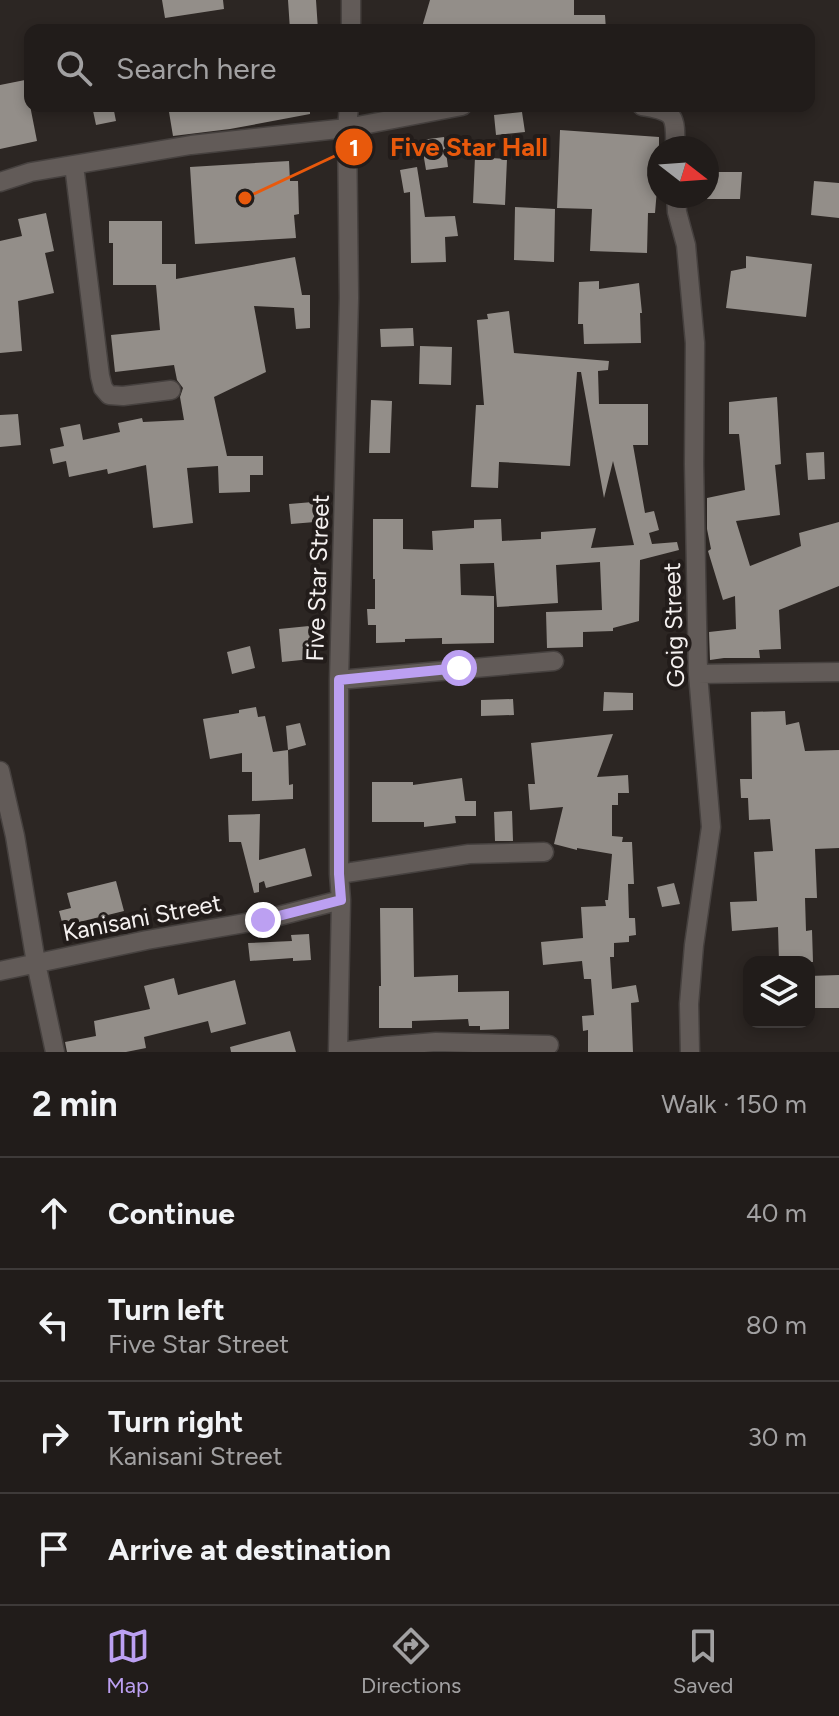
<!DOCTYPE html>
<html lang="en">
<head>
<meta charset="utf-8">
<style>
	body { margin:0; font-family:Figtree,sans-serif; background:#2d2927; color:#f1f3f6 }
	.controls { position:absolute; right:24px; bottom:24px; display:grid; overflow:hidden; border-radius:16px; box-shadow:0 4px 12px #0003 }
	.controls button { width:72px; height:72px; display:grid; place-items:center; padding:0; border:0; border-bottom:2px solid #3e3a39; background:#211c1a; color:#f1f3f6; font:40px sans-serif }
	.compass { position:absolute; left:647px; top:136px; width:72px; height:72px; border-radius:50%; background:#211c1a; box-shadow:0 4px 12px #0003; rotate:107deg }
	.stop { position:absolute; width:24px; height:24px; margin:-18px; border:6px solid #bca0f2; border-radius:50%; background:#fff }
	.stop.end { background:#bca0f2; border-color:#fff; box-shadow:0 2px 8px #0008 }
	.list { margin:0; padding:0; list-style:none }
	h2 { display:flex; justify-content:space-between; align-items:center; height:104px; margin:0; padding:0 32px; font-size:34px }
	h2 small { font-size:26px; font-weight:400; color:#a2a1a2 }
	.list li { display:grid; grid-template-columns:52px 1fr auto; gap:24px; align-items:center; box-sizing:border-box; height:112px; padding:0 32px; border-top:2px solid #3e3a39 }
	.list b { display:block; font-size:30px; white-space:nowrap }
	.list p { margin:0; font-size:26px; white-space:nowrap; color:#a2a1a2 }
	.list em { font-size:26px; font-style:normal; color:#a2a1a2 }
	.icon { flex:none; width:44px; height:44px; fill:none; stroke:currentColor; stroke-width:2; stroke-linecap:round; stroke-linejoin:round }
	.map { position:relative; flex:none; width:839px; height:1052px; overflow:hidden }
	.search { position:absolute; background:#211c1a; box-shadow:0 4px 12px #0003; left:24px; right:24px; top:24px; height:88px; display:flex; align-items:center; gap:20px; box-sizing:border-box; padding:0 28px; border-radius:16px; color:#a2a1a2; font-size:30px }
	.sheet { height:552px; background:#211c1a }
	nav { display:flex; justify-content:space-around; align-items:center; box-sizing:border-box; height:112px; border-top:2px solid #3e3a39; background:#211c1a; font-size:22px; color:#a2a1a2 }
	nav a { display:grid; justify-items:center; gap:4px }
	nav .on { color:#bca0f2 }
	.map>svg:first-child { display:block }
	.building { fill:#938e89 }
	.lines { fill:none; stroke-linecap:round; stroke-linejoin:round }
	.minor-casing { stroke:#46413f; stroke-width:21 }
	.minor { stroke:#625b58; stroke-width:18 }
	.route { stroke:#bca0f2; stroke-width:10 }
	.labels { text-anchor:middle; stroke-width:8; stroke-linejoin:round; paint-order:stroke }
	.street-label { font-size:24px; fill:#f5f1f0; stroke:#221c1a }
	.leader { fill:none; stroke:#e8590c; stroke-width:3 }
	.callout-dot { fill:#e8590c; stroke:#221c1a; stroke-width:3 }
	.mark-label { font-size:24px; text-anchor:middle; font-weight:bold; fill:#fff }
	.callout-label { font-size:26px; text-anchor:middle; font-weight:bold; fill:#e8590c; stroke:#221c1a; stroke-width:8; stroke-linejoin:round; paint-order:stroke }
</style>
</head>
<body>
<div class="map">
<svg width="839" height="1052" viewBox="0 0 839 1052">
	<rect width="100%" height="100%" fill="#2c2623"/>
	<path class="building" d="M162 0H223L224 9 165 18Z
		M288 0H316L318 30H290Z
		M430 0H574V15H605L606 30H480V26L422 27Z
		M25 80 37 141 0 149V85Z
		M92 106H113L116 121 96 125Z
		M168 106H310V114L230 129 173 136Z
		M522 112 525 132 496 135 494 115Z
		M560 130 659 137V165L655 213H648L647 253 590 251 592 209 557 208Z
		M444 137 448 167 426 170 421 140Z
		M475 157 507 159 505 205 473 203Z
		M289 161 290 181H298L299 214 294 215 296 238 195 244 190 167Z
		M417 167 425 217 455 216 458 236 445 237 446 262 411 263 410 192 404 193 400 170Z
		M707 172H742L740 199H707Z
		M814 181 839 183V218L811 215Z
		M515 207 555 209 554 262 514 260Z
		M46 213 54 251 45 253 54 293 18 301 22 351 0 353V241L22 236 18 219Z
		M109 221H162V264H176V279L295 257 302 295H310V328L296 329 294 308 254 306 266 372 214 397 227 456H263V475H250V492L219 493 218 466 187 468 193 523 153 528 146 465 108 474 107 469 69 477 66 461 53 464 50 449 64 446 60 428 80 424 83 440 120 432 118 423 142 418 143 422 184 420 180 397 183 388 177 380 174 365 115 372 111 335 160 330 156 285H113V243H109Z
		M746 256 812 264 806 317 726 308 731 271 746 268Z
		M599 281V289L639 283 642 313H640L641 343 584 344 583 324H578L579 282Z
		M509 311 514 353 609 361 608 370 598 371 599 404H648V445H633L645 513 654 511 659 530 649 533 652 544 677 542 679 550 640 560 639 621 613 628V631L583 632V647L547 648 546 612 602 610 600 562 556 565 558 603 497 607 494 563 460 564 461 595 494 596V643L442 644V638L405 639V642L376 643V625H368L367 609H375V579H373V519H403V549L433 550 432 531 474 528V520L501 519 502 541 541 539V532L596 528 591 548 634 545 613 461 604 498 581 372H577L570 466 499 462 498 488 471 487 476 405H484L477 320 488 319 487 314Z
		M413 328 414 346 381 347 380 329Z
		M420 346 452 347 451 385 419 384Z
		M777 397 781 464 775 465 780 515 736 521 750 566 801 546 799 533 839 522V586L779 610 781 649 759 650 760 658H724L710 660 709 632 736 629 735 596 723 600 708 551 711 549 707 529V498L745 490 739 434H729V402Z
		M371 400 392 401 390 453H369Z
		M18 414 21 445 0 447V415Z
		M824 452 825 479 808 480 806 453Z
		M313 502 315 522 291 524 289 504Z
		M309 626 311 659 282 662 279 629Z
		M250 646 255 668 232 674 227 652Z
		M604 692 633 693V710L603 711Z
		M513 699 514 715 481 716V700Z
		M256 707 258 717 265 716 273 752 288 750 289 785 293 784V799L252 801V772H242V753L210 759 203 719 239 713V710Z
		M785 711 786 725 799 722 805 751 839 750V848L815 849 817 898H805L806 931 812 930 813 962H779L778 927 732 931 730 902 757 901 754 852 773 851 770 819 749 820 748 798H741L740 779H752L751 712Z
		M300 723 306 745 288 750 286 726Z
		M613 734 597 777 628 775 629 793H618V805H612V836L623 837 622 842H632L634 884H628L629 918H635L636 935 629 936V942L614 943V957H610L612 989 636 985 639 1002 631 1003 633 1052H588V1030L583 1031 582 1016 594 1015 591 979H584L582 961 543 965 541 942 583 938 581 907 606 906 605 900H608L612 854 577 848V850L554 844 563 807 530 810 528 784H535L531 743Z
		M462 778 465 801H476V816H455L456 823 424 827V822H372V782H413V785Z
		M512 811 513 841H495L494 812Z
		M260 814 259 860 305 848 312 876 266 888 264 881 259 883V892L254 893 241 842H229L228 815Z
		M116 881 124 911 63 926 59 911 71 908 67 893Z
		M674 883 680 904 662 907 657 887Z
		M380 908H413L414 977 458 975V992L509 991V1029L480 1030V1026H469L468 1019 412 1021V1028H379V986H381Z
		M309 934 311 960 293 961V958L250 961 248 943 292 941 291 935Z
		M839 975V1008H809V976Z
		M174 978 178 995 235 980 246 1024 211 1033 208 1021 144 1037 146 1048 126 1052H67L65 1042 96 1036 94 1021 150 1009 144 986Z
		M290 1031 296 1052H231L230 1047Z"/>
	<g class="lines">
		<defs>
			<path id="minor" d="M351 0V30
				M642 106C675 111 676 115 675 148
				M74 165 100 376 103 388 109 395 123 396 171 390
				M0 182 31 172 191 145 347 128 462 106
				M676 196 677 212 686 245 695 343 694 464 698 674 711 827 694 945 689 1004 690 1052
				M698 674 839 672
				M339 680 554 661
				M0 771 15 836 36 963 55 1052
				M339 874 469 854 544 852
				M0 971 147 940 263 920 341 900
				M338 1052 341 900 339 874V680L349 298 347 128 349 106
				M340 1052 387 1046 436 1042 549 1045"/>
		</defs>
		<use href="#minor" class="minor-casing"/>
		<use href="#minor" class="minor"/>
	</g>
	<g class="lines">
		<path class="route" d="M263 920 341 900 339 874V680L459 668"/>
	</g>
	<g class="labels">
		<g class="street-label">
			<text transform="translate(318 578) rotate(-88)" y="8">Five Star Street</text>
			<text transform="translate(674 625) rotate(-92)" y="8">Goig Street</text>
			<text transform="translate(142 918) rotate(-11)" y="8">Kanisani Street</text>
		</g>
	</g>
	<path class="leader" d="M245 198L354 147"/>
	<g class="callout-dot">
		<circle cx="245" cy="198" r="8"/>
		<circle cx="354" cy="147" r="20"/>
	</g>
	<g class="mark-label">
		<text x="354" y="156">1</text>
	</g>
	<g class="callout-label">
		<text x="469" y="156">Five Star Hall</text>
	</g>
</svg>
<div class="controls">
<button><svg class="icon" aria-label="layers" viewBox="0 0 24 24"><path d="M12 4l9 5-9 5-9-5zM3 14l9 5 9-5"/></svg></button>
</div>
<svg class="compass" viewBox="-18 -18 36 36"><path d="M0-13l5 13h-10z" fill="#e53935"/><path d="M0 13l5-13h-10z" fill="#a2a1a2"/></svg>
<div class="stop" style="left:459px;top:668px"></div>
<div class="stop end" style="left:263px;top:920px"></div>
<div class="search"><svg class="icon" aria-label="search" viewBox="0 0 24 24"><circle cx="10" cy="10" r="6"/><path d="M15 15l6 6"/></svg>Search here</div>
</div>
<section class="sheet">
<h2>2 min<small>Walk · 150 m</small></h2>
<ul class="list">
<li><svg class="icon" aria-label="ahead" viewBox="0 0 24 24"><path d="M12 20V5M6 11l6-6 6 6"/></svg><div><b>Continue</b></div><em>40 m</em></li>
<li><svg class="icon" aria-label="left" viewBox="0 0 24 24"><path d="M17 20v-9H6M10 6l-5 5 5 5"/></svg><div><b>Turn left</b><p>Five Star Street</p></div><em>80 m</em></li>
<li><svg class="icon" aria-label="right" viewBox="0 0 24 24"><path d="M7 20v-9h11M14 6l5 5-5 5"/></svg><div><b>Turn right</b><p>Kanisani Street</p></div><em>30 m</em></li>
<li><svg class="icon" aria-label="arrive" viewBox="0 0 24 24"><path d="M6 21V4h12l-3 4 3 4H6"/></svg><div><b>Arrive at destination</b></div></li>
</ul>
</section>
<nav>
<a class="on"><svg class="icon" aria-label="map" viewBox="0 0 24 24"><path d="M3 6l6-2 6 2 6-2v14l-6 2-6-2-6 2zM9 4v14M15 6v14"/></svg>Map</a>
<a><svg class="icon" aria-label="directions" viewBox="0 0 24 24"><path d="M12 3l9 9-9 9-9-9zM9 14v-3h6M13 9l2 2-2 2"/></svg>Directions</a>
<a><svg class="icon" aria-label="saved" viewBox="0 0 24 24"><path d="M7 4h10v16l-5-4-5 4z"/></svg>Saved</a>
</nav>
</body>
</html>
